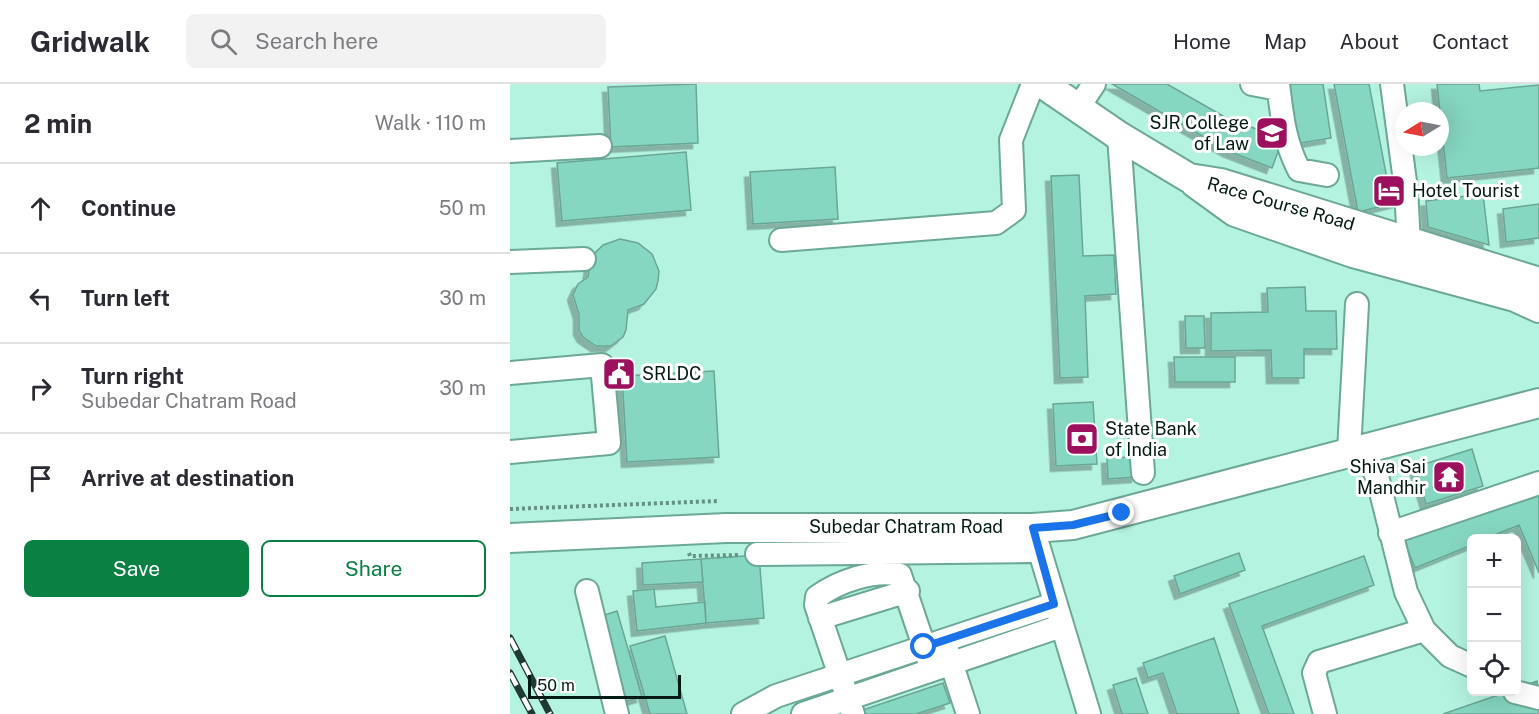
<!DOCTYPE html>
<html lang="en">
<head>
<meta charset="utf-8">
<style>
	body { margin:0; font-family:"Public Sans",sans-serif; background:#f2f2f3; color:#2b2b33 }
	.controls { position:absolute; right:18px; bottom:18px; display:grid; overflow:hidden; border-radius:9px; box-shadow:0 6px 24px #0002 }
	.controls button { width:54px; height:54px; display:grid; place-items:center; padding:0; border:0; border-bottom:2px solid #e1e1e2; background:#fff; color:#2b2b33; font:30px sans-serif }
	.compass { position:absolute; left:885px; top:18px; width:54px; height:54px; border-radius:50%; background:#fff; box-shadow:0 6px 24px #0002; rotate:260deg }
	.scale { position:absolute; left:18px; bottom:15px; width:153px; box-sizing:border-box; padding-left:6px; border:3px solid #021a14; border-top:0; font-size:16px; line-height:21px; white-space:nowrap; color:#021a14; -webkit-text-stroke:4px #fff; paint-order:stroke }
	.stop { position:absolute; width:18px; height:18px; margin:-14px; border:4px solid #1a73e8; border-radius:50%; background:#fff }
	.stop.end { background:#1a73e8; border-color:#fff; box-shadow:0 2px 6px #0008 }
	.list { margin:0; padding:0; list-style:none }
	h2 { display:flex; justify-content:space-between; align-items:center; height:78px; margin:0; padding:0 24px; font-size:26px }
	h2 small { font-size:20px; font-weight:400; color:#7c7c81 }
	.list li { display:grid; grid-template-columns:39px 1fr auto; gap:18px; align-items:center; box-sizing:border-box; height:90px; padding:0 24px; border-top:2px solid #e1e1e2 }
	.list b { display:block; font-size:22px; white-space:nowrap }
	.list p { margin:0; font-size:20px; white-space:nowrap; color:#7c7c81 }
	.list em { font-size:20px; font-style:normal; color:#7c7c81 }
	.actions { display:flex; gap:12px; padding:18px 24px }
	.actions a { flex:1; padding:14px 0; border:2px solid #0b8043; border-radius:9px; text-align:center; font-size:21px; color:#0b8043 }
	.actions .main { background:#0b8043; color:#fff }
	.icon { flex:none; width:33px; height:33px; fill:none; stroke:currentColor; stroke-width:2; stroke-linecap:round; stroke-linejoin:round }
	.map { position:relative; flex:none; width:1029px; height:630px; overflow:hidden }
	header { display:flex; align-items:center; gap:36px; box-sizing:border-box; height:84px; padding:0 30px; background:#fff; border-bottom:2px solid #e1e1e2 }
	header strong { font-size:28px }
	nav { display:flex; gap:33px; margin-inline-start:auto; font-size:21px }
	.search { width:420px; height:54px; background:#f2f2f3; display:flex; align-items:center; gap:15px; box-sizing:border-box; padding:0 21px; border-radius:9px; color:#7c7c81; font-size:22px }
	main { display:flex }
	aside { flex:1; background:#fff }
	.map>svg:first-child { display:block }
	.building { fill:#86d7c1; stroke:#6aa695; stroke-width:1.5; filter:url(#shadow) }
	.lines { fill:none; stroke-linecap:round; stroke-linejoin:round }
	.minor-casing { stroke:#6ca897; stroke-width:26 }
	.major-casing { stroke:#6ca897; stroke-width:32 }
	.path { stroke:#649184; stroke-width:4; stroke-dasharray:3 3; stroke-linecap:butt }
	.minor { stroke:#fff; stroke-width:22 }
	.major { stroke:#fff; stroke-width:28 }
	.rail-casing { stroke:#1d3a33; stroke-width:7 }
	.rail { stroke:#fff; stroke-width:4.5; stroke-dasharray:14; stroke-linecap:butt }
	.route { stroke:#1a73e8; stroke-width:8 }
	.labels { text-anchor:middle; stroke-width:6; stroke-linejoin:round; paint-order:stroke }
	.poi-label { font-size:18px; fill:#021a14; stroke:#fff; text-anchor:start }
	.street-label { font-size:18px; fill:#021a14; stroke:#fff }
</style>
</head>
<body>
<header>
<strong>Gridwalk</strong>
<div class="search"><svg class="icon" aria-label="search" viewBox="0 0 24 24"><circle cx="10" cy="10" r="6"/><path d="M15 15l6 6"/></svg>Search here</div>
<nav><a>Home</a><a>Map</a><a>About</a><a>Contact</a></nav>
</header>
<main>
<aside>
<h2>2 min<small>Walk · 110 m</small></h2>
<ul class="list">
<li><svg class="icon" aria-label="ahead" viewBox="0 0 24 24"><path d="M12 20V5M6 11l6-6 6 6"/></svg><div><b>Continue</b></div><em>50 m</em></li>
<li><svg class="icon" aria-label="left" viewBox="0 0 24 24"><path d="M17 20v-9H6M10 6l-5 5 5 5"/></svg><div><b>Turn left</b></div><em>30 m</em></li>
<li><svg class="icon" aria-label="right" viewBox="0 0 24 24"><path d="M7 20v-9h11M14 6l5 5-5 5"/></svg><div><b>Turn right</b><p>Subedar Chatram Road</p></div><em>30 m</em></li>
<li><svg class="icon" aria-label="arrive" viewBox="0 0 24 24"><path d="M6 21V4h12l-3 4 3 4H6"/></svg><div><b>Arrive at destination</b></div></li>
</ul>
<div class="actions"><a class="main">Save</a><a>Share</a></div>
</aside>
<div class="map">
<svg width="1029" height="630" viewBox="0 0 1029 630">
	<defs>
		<filter id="shadow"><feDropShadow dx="-5.5" dy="5.5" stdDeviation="0" flood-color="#0004"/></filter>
	</defs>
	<rect width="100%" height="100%" fill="#b5f3e1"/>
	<path class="building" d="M186 0 188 59 101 63 98 3Z
		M602 0H657L720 36 773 54 762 84 718 67Z
		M775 0H813L821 54 785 60Z
		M824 0H859L878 100 889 98 893 117 848 128Z
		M927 0H969L970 7 1029 1V84L937 94Z
		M176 68 181 126 52 137 47 79Z
		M325 83 328 135 243 140 240 88Z
		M569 91 573 172 604 171 606 210 575 212 578 293 550 294 541 92Z
		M973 110 979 161 918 143 916 117Z
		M1029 120V154L996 158 993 125Z
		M110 155 128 159 142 170 149 187 148 197 146 205 134 220 118 226 116 246 113 253 101 262H86L73 253 69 246V230L63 211 68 200 78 193 81 175 86 168 93 161Z
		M795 203 796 227H826L827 265H794V294H762L761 266 701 267V229L758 228 757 204Z
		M675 232H694L695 264H676Z
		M664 273H725V298H665Z
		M204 287 209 373 117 378 112 292Z
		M583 318 587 380 546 382 543 320Z
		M962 365 973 402 916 420 905 383Z
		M626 373 627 393 598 395 597 374Z
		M1029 409V489L1009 441 977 454H962V461L905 484 894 456Z
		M729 469 735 486 670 510 664 492Z
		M249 471 254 534 196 539 191 475Z
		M854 472 864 501 752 542 784 630H759L719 520Z
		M191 475 193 498 133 501 132 479Z
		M144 505 146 523 195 518 196 539 127 547 123 507Z
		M107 527 132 613 114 618 89 533Z
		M155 552 177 630H140L120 562Z
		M704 554 729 630H667L653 589 638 594 633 579Z
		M626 594 638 630H612L603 601Z
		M1027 597 1029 630H933L997 608Z
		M433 599 440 619 406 630H348L347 628Z"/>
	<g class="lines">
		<defs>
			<path id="minor" d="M742 0 768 5
				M768 0C772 31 774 57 789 86L817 91
				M882 0 896 105 899 159
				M568 24 584 0
				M609 52 633 389
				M0 67 90 62
				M271 156 486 139 504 126 501 56 523 0
				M0 178 74 175
				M0 289 92 281 99 359 0 368
				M851 364 867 392 896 508 914 546 940 572 962 582
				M839 367 847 220
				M524 448 579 630
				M880 449 1029 399
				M247 470 520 467 527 459
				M77 507 107 630
				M310 534 398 507
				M437 566 458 630
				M1005 608 1029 614
				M233 630 266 612 544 520
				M293 630 551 542
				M343 630 306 521 307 513C329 497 364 485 390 491L422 586
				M815 630 804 589 809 578 914 546"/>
			<path id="major" d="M533 0 609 52 679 94 711 99 1029 198
				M685 99 725 128 843 169 1005 213 1029 224
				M0 454 216 444H523L563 441 1029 319"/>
		</defs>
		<use href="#minor" class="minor-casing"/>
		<use href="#major" class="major-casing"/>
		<path class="path" d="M0 425 208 417
			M179 469 180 472 229 471"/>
		<use href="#minor" class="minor"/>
		<use href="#major" class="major"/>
		<defs>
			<path id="rail" d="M0 554 40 630
				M0 589 22 630"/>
		</defs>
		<use href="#rail" class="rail-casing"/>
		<use href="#rail" class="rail"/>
	</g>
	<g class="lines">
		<path class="route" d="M414 563 544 520 523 444 563 441 612 429"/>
	</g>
	<defs>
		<symbol id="university-square" viewBox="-11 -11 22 22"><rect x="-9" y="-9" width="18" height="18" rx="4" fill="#9d105e" stroke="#fff"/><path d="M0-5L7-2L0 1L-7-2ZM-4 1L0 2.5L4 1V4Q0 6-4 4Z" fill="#fff"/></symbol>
		<symbol id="hotel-square" viewBox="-11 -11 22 22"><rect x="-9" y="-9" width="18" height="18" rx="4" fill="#9d105e" stroke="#fff"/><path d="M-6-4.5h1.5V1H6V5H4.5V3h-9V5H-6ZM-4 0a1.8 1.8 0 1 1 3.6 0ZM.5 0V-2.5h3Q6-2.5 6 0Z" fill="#fff"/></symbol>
		<symbol id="civic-square" viewBox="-11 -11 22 22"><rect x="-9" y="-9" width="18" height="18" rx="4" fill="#9d105e" stroke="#fff"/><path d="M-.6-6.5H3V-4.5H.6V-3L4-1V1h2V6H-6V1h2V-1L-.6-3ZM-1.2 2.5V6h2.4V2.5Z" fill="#fff"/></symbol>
		<symbol id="bank-square" viewBox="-11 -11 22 22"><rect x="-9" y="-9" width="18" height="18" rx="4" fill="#9d105e" stroke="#fff"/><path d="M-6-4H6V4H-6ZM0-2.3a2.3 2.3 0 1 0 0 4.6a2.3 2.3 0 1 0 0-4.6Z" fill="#fff"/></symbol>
		<symbol id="temple-square" viewBox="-11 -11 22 22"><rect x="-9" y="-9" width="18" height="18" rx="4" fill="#9d105e" stroke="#fff"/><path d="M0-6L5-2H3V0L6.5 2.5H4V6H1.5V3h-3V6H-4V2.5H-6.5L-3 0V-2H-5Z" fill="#fff"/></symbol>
	</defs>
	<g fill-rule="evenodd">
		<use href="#university-square" x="743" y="30" width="38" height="38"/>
		<use href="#hotel-square" x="860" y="88" width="38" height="38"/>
		<use href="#civic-square" x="90" y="271" width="38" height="38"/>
		<use href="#bank-square" x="553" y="336" width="38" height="38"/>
		<use href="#temple-square" x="920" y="374" width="38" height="38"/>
	</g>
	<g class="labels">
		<g class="poi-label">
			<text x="739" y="45" text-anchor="end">SJR College<tspan x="739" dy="21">of Law</tspan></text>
			<text x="902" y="113">Hotel Tourist</text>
			<text x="132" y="296">SRLDC</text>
			<text x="595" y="351">State Bank<tspan x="595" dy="21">of India</tspan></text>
			<text x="916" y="389" text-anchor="end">Shiva Sai<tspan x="916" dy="21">Mandhir</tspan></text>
		</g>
		<g class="street-label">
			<text transform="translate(771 120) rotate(16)" y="6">Race Course Road</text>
			<text x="396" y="449">Subedar Chatram Road</text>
		</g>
	</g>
</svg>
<div class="controls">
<button>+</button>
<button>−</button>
<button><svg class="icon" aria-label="locate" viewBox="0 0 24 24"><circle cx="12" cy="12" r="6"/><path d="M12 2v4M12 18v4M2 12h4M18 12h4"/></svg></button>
</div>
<svg class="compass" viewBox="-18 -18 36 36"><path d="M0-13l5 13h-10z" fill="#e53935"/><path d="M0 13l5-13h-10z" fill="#7c7c81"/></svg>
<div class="scale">50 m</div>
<div class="stop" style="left:414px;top:563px"></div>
<div class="stop end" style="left:612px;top:429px"></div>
</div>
</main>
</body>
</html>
